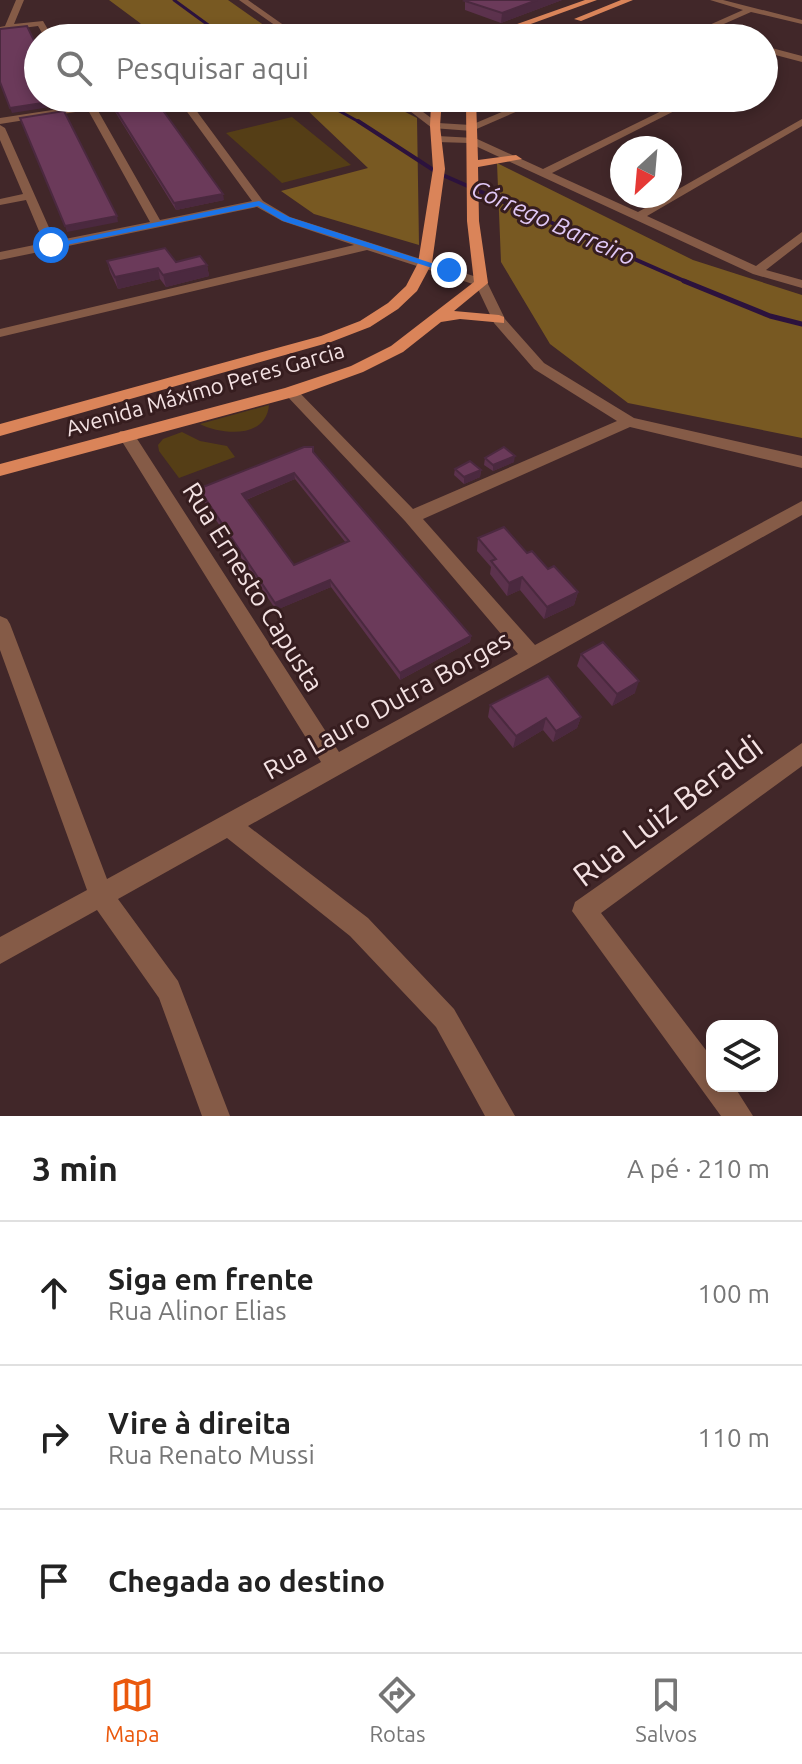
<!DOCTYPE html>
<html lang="pt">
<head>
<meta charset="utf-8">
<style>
	body { margin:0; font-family:Ubuntu,sans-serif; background:#f2f2f2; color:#222 }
	.controls { position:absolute; right:24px; bottom:24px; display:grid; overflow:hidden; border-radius:16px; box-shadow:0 4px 12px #0003 }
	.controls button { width:72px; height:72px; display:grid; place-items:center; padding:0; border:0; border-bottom:2px solid #e0e0e0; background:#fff; color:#222; font:40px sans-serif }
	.compass { position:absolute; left:610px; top:136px; width:72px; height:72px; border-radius:50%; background:#fff; box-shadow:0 4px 12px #0003; rotate:206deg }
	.stop { position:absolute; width:24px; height:24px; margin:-18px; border:6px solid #1a73e8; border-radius:50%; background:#fff }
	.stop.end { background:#1a73e8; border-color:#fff; box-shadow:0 2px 8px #0008 }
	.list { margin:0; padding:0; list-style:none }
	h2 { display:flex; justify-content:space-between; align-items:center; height:104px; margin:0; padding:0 32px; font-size:34px }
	h2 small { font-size:26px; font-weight:400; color:#767676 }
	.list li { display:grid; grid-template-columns:52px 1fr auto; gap:24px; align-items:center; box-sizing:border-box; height:144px; padding:0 32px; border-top:2px solid #e0e0e0 }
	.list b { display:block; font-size:30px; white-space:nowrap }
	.list p { margin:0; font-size:26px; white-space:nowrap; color:#767676 }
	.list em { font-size:26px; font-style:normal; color:#767676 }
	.icon { flex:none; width:44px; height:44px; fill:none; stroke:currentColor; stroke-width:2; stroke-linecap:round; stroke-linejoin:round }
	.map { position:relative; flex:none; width:802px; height:1116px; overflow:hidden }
	.search { position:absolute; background:#fff; box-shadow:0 4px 12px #0003; left:24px; right:24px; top:24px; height:88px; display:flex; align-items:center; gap:20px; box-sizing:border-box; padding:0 28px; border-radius:44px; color:#767676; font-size:30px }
	.sheet { height:536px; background:#fff }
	nav { display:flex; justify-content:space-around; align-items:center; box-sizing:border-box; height:112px; border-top:2px solid #e0e0e0; background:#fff; font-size:22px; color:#767676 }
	nav a { display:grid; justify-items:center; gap:4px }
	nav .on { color:#ea580c }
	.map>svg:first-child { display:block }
	.green { fill:#553e16 }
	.forest { fill:#785922 }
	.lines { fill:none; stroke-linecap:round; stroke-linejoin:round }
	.stream-far2 { stroke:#2c123d; stroke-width:3 }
	.stream-far1 { stroke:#2c123d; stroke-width:4 }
	.stream { stroke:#2c123d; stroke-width:5 }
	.street { fill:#855b47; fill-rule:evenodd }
	.primary { fill:#da8459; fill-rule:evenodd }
	.wall { fill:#5c324d; fill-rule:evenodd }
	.shaded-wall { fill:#4b293f }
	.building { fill:#6b3a5a; stroke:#4b293f; stroke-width:2; fill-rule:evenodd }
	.route { fill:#1a73e8 }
	.labels { text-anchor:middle; stroke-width:6; stroke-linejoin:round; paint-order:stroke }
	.far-street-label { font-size:22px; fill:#f3e1e2; stroke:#361d1f }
	.far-water-label { font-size:24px; font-style:italic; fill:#dfc7f5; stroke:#361d1f }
	.street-label { font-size:26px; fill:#f3e1e2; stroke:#361d1f }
	.near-street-label { font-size:32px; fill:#f3e1e2; stroke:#361d1f }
</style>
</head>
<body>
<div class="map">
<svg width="802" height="1116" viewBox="0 0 802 1116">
	<rect width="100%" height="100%" fill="#412729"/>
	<path class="green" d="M292 117 351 165 282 183 226 133Z
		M269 405C266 439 222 435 200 424Z
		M182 432 200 441 227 446 235 457 179 478 159 451 158 445 163 439Z"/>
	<path class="forest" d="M109 0H228L282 38H152L140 23Z
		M203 98H378L417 118 419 245 314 214 281 191 368 168 305 108 266 102 216 111Z
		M497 163 693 260 802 295V438L628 403 550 344 501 262Z"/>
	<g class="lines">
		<path class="stream-far2" d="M174 0 226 38
			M316 98 361 123"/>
		<path class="stream-far1" d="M358 121 438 173 689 283"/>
		<path class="stream" d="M684 281 770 316 802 324"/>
		<path class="street" d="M16 0H24L14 24 43 21 53 38H45L38 26 0 31V27L5 26Z
			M239 0H248L302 38H293Z
			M710 0H723L802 20V24L751 12 708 31 729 38 701 34 691 38H680L743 10Z
			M764 46 802 56V62L764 52Z
			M84 98H90L94 104 156 98 97 109 160 220 252 201 177 98H187L263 201 290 217 486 280 505 319 544 363 634 418 802 456V468L630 427 423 519 535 645 802 501V515L248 826 368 918 454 1009 515 1116H485L436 1027 350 936 227 838 118 899 178 981 230 1116H202L159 998 97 910 0 964V937L87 890 0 650V616L7 619 10 624 107 879 321 762 118 435 120 431H132L339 752 518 654 405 521 286 395V389H296L413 509 617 421 534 369 494 323 476 285 367 250 0 337V329L354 245 282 221 257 207 0 260V252L44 243 26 200 0 205V199L23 194 0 140V125L5 128 55 241 150 222 88 110 0 124V118L85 105Z
			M393 98H404L438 123 471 125 535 98H548L472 131 432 128Z
			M688 98H700L552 173 638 212 802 119V126L647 216 756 266 802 232V242L766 270 802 280V288L753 274 469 143 437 142 432 139 437 136 475 138 543 169Z
			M802 743V766L601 913 712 1058V1086H734L753 1116H721L572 911 575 902Z"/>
		<path class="primary" d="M585 0H597L492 38H478Z
			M621 0H633L581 21 574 19Z
			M428 98H442L440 126 445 169 432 263 417 291 398 309 370 327 331 342 0 436V424L321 336 360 321 388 303 406 286 418 263 433 169 430 126 431 104 419 108 403 104Z
			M466 98H476L478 160 516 155 522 159 478 167 479 221 488 283 454 311 499 315 504 317V323L460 319 441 322 403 352 363 372 297 396 0 476V464L285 388 351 366 391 346 474 282 467 221Z"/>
	</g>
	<path class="wall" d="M463 0H562L501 23 465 10V1Z
		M112 104 224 200 176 210 114 110Z
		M107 261 176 262 207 265 209 276 166 287 160 279 118 289 110 272Z
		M313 452 471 636 470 642 400 680 331 587 276 610 204 502 203 495ZM295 479 346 543 294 565 246 500Z
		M485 458 514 462 493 471 484 465Z
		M455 469 481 470 480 477 464 484 454 475Z
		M478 538 527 553 578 592 574 605 544 619 520 590 507 596 490 574 491 567 477 551Z
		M581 654 635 693 612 706 577 666Z
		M490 705 581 717 577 728 553 742 543 730 513 748 488 717Z"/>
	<path class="shaded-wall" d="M537 0H562L501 23 502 13Z
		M62 100 63 105 12 113 10 108Z
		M223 194 224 200 176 210 174 203Z
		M117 216 118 222 67 232 65 226Z
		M207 265 209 276 166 287 163 275Z
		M158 268 160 279 118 289 115 277Z
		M515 456 514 462 493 471V465Z
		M481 470 480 477 464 484V477Z
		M294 473 295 479 243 501 242 494Z
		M522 577 520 590 507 596 509 583Z
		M330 580 331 587 276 610 275 603Z
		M578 592 574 605 544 619 547 607Z
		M471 636 470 642 400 680V673Z
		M639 681 635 693 612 706 617 694Z
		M581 717 577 728 553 742 556 731Z
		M546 718 543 730 513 748 516 736Z"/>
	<path class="building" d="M468 0H537L502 13 465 1Z
		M27 26 38 49V98H61L62 100 10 108 0 82V29Z
		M148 98H154L223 194 174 203 112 104Z
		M64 111 117 216 65 226 20 118Z
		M165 248 176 262 200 256 207 265 163 275 158 268 115 277 107 261Z
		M304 447H313V452L471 636 400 673 330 580 275 603 203 495V487ZM294 473 349 541 294 565 242 494Z
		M504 447 515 456 493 465 485 458Z
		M470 461 481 470 464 477 455 469Z
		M504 527 527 553 532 551 548 569 554 566 578 592 547 607 522 577 509 583 491 561 496 559 478 538Z
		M603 642 639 681 617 694 581 654Z
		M548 676 581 717 556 731 546 718 516 736 490 705Z"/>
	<path class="route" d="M259 201 289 217 453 270 445 272 283 221 258 206 51 248 47 245Z"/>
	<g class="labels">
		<g class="far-street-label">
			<text transform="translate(205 389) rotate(-16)" y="8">Avenida Máximo Peres Garcia</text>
		</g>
		<g class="far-water-label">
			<text transform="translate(553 223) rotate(24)" y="8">Córrego Barreiro</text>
		</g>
		<g class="street-label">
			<text transform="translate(253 587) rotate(58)" y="9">Rua Ernesto Capusta</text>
			<text transform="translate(387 705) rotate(-29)" y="9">Rua Lauro Dutra Borges</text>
		</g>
		<g class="near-street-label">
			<text transform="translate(668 811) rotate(-37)" y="11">Rua Luiz Beraldi</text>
		</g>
	</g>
</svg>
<div class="controls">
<button><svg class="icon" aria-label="layers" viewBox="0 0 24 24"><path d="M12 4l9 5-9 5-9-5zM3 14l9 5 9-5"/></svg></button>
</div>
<svg class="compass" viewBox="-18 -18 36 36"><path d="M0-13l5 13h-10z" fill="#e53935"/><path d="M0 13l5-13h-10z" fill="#767676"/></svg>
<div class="stop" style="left:51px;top:245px"></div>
<div class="stop end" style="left:449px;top:270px"></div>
<div class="search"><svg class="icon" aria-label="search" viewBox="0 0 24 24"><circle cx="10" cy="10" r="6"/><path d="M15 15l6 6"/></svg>Pesquisar aqui</div>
</div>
<section class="sheet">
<h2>3 min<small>A pé · 210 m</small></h2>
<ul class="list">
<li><svg class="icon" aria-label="ahead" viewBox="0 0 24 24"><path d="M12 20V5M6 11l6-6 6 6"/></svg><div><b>Siga em frente</b><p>Rua Alinor Elias</p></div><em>100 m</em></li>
<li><svg class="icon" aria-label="right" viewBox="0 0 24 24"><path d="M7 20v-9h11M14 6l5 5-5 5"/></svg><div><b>Vire à direita</b><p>Rua Renato Mussi</p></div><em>110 m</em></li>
<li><svg class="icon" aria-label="arrive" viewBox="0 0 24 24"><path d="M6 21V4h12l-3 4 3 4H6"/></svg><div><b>Chegada ao destino</b></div></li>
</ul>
</section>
<nav>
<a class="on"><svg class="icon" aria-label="map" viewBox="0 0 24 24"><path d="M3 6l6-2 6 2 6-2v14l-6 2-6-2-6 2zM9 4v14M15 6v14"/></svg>Mapa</a>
<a><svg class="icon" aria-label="directions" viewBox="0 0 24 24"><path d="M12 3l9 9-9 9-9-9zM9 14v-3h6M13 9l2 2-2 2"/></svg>Rotas</a>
<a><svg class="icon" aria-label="saved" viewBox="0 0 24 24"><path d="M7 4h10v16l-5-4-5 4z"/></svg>Salvos</a>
</nav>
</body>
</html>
